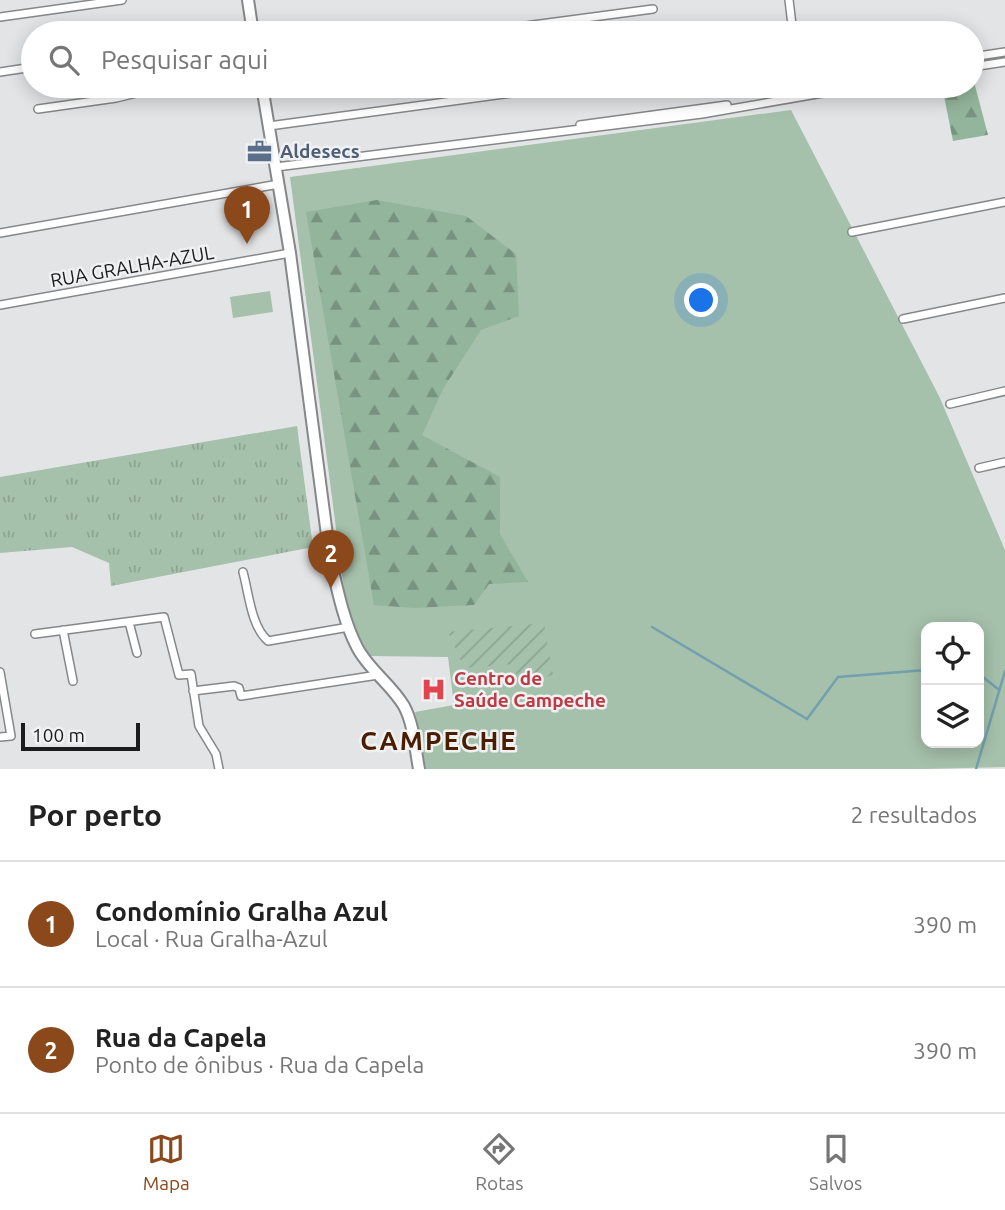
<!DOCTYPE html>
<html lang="pt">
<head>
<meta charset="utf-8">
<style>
	body { margin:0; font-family:Ubuntu,sans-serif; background:#f6f6f6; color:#222 }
	.controls { position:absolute; right:21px; bottom:21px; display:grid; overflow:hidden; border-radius:14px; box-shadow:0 4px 18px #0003 }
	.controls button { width:63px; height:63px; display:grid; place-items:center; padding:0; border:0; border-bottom:2px solid #e0e0e0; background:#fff; color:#222; font:35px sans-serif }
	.scale { position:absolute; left:21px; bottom:18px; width:119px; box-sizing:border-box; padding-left:7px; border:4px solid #1c1c1d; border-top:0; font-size:19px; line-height:24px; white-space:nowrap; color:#1c1c1d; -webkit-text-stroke:5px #f0f1f3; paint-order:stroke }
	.you { position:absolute; left:702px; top:301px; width:24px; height:24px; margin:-18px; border:5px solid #fff; border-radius:50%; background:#1a73e8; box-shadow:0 0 0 10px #1a73e833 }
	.badge { display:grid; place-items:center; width:46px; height:46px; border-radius:50%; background:#8b481a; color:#fff; font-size:23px; font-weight:700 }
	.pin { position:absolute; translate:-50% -58px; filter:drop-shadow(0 2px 4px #0008) }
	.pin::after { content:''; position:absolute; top:37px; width:24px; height:21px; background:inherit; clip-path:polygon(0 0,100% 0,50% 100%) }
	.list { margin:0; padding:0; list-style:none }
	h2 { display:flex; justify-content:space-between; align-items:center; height:91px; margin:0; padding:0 28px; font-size:30px }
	h2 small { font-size:23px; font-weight:400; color:#767676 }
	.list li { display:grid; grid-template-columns:46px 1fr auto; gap:21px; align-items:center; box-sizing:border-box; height:126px; padding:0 28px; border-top:2px solid #e0e0e0 }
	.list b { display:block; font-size:26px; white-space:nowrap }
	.list p { margin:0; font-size:23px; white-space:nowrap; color:#767676 }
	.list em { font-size:23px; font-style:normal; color:#767676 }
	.icon { flex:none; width:38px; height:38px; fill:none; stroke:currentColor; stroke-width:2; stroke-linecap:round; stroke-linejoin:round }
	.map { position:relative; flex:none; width:1005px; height:769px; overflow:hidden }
	.search { position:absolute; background:#fff; box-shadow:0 4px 18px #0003; left:21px; right:21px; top:21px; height:77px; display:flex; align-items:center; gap:18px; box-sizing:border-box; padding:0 24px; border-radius:38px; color:#767676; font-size:26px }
	.sheet { height:343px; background:#fff }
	nav { display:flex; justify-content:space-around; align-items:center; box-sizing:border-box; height:98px; border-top:2px solid #e0e0e0; background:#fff; font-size:19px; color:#767676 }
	nav a { display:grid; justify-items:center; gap:4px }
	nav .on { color:#8b481a }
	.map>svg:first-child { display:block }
	.grass { fill:#a5c0ab; fill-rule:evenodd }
	.forest { fill:url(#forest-firs) }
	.park { fill:url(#park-tufts) }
	.garden { fill:url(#garden-furrows) }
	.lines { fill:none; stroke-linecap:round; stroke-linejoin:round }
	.stream { stroke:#72a0ae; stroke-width:2.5 }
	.minor-casing { stroke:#868788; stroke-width:10 }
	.secondary-casing { stroke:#868788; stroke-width:14 }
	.minor { stroke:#fff; stroke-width:7 }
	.secondary { stroke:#fff; stroke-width:10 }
	.labels { text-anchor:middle; stroke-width:5; stroke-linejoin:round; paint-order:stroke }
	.service-label { font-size:19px; font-weight:bold; fill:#4e5e75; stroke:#f0f1f3; text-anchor:start }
	.street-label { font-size:19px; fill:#1c1c1d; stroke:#f0f1f3 }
	.health-label { font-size:19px; font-weight:bold; fill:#be3a42; stroke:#f0f1f3; text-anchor:start }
	.district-label { font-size:26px; font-weight:bold; letter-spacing:2px; fill:#4a1d00; stroke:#f0f1f3 }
</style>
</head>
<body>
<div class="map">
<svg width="1005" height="769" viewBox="0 0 1005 769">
	<defs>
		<pattern id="forest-firs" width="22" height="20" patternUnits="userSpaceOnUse" patternTransform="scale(1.75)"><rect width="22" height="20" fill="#93b59b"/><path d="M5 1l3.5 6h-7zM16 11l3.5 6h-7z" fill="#77927e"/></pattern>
		<pattern id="park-tufts" width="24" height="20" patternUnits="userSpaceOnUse" patternTransform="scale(1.75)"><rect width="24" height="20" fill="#a5c0ab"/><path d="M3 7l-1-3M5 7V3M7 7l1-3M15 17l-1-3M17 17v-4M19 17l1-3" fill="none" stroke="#8da493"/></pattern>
		<pattern id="garden-furrows" width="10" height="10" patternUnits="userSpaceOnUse" patternTransform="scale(1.75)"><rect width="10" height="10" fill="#a5c0ab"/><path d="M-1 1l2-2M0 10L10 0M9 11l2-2" fill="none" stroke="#8da493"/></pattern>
	</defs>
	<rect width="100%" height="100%" fill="#e3e4e6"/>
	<path class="grass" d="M791 110 939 396 1005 550V767L925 769H426L415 712 454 705 448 657 370 656 355 630 345 597 290 177ZM926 627H979V743H926Z
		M270 291 273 312 233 318 230 297Z"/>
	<path class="forest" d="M972 74 988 135 953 141 942 86H972Z
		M377 200 466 216 516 254 519 316 481 330 443 389 422 435 500 477V534L528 582 489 584 474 605 414 608 374 605 306 212Z"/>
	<path class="park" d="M297 426 313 547 111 586 109 563 72 547 0 553V477Z"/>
	<path class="garden" d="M544 623 553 675 521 683 512 664 464 668 448 632Z"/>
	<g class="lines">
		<path class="stream" d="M652 627 807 719 838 677 926 670
			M979 674 998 689
			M976 769 1005 671"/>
		<defs>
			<path id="minor" d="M789 0 793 33
				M0 17 122 0
				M472 33 653 9
				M972 57 1005 52
				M972 67 1005 62
				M0 72 33 67
				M802 86H808
				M38 109 116 98 165 86
				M580 125 727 105
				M269 126 534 90
				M276 167 702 114 863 86
				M852 232 1005 202
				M0 233 279 184
				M0 305 290 253
				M903 319 1005 298
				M950 404 1005 391
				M979 468 1005 462
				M243 572C249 594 251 626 268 641L349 627
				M129 622 137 653
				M63 630 73 681
				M35 634 164 617 179 675 191 674 199 726 216 754 219 769
				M0 672 11 736 0 737
				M193 691 234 686 239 688 241 696 378 675"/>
			<path id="secondary" d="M248 0 253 33
				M262 86 290 253 330 558C337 587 343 620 357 647 368 669 391 684 404 706 414 725 415 748 419 769"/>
		</defs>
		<use href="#minor" class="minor-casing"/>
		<use href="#secondary" class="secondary-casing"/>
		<use href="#minor" class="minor"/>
		<use href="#secondary" class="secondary"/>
	</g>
	<defs>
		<symbol id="office-bare" viewBox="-9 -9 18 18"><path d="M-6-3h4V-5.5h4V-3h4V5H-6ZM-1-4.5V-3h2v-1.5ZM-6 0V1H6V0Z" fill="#5c6f8a" stroke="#f0f1f3" stroke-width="2.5" paint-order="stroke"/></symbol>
		<symbol id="hospital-bare" viewBox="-9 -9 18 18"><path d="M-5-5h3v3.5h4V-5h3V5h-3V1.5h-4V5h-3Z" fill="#e0444e" stroke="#f0f1f3" stroke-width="2.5" paint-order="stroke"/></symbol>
	</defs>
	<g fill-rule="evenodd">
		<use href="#office-bare" x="242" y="134" width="35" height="35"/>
		<use href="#hospital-bare" x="416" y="672" width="35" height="35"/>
	</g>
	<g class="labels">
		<g class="service-label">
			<text x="280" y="158">Aldesecs</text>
		</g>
		<g class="street-label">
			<text transform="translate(132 266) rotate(-10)" y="7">RUA GRALHA-AZUL</text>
		</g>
		<g class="health-label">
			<text x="454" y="685">Centro de<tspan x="454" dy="22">Saúde Campeche</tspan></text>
		</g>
		<g class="district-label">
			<text x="439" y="750">CAMPECHE</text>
		</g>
	</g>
</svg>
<div class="controls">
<button><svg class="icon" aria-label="locate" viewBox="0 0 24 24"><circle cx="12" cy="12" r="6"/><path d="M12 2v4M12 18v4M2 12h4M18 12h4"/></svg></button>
<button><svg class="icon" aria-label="layers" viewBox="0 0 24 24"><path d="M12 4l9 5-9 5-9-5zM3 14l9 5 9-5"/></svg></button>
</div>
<div class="scale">100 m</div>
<div class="you"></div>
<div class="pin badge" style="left:247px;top:244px">1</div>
<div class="pin badge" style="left:331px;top:588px">2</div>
<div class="search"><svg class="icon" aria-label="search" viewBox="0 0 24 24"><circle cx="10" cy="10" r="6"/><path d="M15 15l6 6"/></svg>Pesquisar aqui</div>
</div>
<section class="sheet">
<h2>Por perto<small>2 resultados</small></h2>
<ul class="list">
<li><span class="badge">1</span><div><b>Condomínio Gralha Azul</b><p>Local · Rua Gralha-Azul</p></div><em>390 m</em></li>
<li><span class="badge">2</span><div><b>Rua da Capela</b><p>Ponto de ônibus · Rua da Capela</p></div><em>390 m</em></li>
</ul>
</section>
<nav>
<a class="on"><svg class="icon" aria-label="map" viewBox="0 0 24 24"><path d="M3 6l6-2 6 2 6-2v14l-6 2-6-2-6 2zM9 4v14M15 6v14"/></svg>Mapa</a>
<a><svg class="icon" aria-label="directions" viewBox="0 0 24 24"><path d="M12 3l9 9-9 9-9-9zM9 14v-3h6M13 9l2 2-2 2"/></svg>Rotas</a>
<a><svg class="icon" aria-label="saved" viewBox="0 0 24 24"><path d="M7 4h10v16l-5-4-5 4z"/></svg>Salvos</a>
</nav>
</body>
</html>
